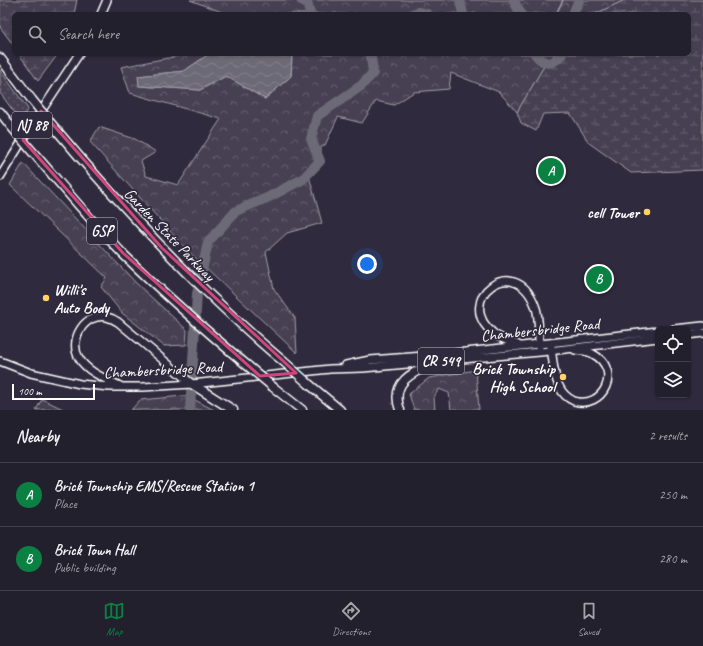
<!DOCTYPE html>
<html lang="en">
<head>
<meta charset="utf-8">
<style>
	body { margin:0; font-family:Caveat,sans-serif; background:#2b2836; color:#f1f3f6 }
	.controls { position:absolute; right:12px; bottom:12px; display:grid; overflow:hidden; border-radius:6px; box-shadow:0 1px 3px #0004 }
	.controls button { width:36px; height:36px; display:grid; place-items:center; padding:0; border:0; border-bottom:1px solid #403e4a; background:#23202e; color:#f1f3f6; font:20px sans-serif }
	.scale { position:absolute; left:12px; bottom:10px; width:83px; box-sizing:border-box; padding-left:4px; border:2px solid #fff; border-top:0; font-size:11px; line-height:14px; white-space:nowrap; color:#fff; -webkit-text-stroke:3px #2f2a3d; paint-order:stroke }
	.you { position:absolute; left:367px; top:264px; width:14px; height:14px; margin:-10px; border:3px solid #fff; border-radius:50%; background:#1a73e8; box-shadow:0 0 0 6px #1a73e833 }
	.badge { display:grid; place-items:center; width:26px; height:26px; border-radius:50%; background:#0b8043; color:#fff; font-size:13px; font-weight:700 }
	.pin { position:absolute; translate:-50% -50%; border:2px solid #fff; box-shadow:0 1px 4px #0006 }
	.list { margin:0; padding:0; list-style:none }
	h2 { display:flex; justify-content:space-between; align-items:center; height:52px; margin:0; padding:0 16px; font-size:17px }
	h2 small { font-size:13px; font-weight:400; color:#a3a3aa }
	.list li { display:grid; grid-template-columns:26px 1fr auto; gap:12px; align-items:center; box-sizing:border-box; height:64px; padding:0 16px; border-top:1px solid #403e4a }
	.list b { display:block; font-size:15px; white-space:nowrap }
	.list p { margin:0; font-size:13px; white-space:nowrap; color:#a3a3aa }
	.list em { font-size:13px; font-style:normal; color:#a3a3aa }
	.icon { flex:none; width:22px; height:22px; fill:none; stroke:currentColor; stroke-width:2; stroke-linecap:round; stroke-linejoin:round }
	.map { position:relative; flex:none; width:703px; height:410px; overflow:hidden }
	.search { position:absolute; background:#23202e; box-shadow:0 1px 3px #0004; left:12px; right:12px; top:12px; height:44px; display:flex; align-items:center; gap:10px; box-sizing:border-box; padding:0 14px; border-radius:6px; color:#a3a3aa; font-size:15px }
	.sheet { height:180px; background:#23202e }
	nav { display:flex; justify-content:space-around; align-items:center; box-sizing:border-box; height:56px; border-top:1px solid #403e4a; background:#23202e; font-size:11px; color:#a3a3aa }
	nav a { display:grid; justify-items:center; gap:2px }
	nav .on { color:#0b8043 }
	.map>svg:first-child { display:block }
	.grass { fill:url(#grass-dots); stroke:#a2a0a8 }
	.forest { fill:url(#forest-crowns); stroke:#a2a0a8 }
	.wetland { fill:url(#wetland-marsh); stroke:#a2a0a8 }
	.water { fill:url(#water-waves); stroke:#a7a6ad }
	.lines { fill:none; stroke-linecap:round; stroke-linejoin:round }
	.stream { stroke:#a7a6ad; stroke-width:1.5 }
	.river { stroke:#6d6a77; stroke-width:10 }
	.major-casing { stroke:#fff; stroke-width:10 }
	.highway-casing { stroke:#fff; stroke-width:11 }
	.major { stroke:#2f2a3d; stroke-width:7 }
	.highway { stroke:#2f2a3d; stroke-width:8 }
	.highway-bridge-casing { stroke:#fff; stroke-width:11; stroke-linecap:butt }
	.highway-bridge { stroke:#2f2a3d; stroke-width:8 }
	.marked { fill:none; stroke:#ce467c; stroke-width:3; stroke-linejoin:round }
	.poi-dot { fill:#ffd166; stroke:#2f2a3d; stroke-width:1.5 }
	.labels { text-anchor:middle; stroke-width:3.5; stroke-linejoin:round; paint-order:stroke }
	.shield { fill:#2f2a3d; stroke:#c1bfc5; stroke-width:1 }
	.shield-label { font-size:15px; font-weight:bold; fill:#fff }
	.poi-label { font-size:16px; font-weight:bold; fill:#fff; stroke:#2f2a3d; text-anchor:end }
	.street-label { font-size:16px; fill:#fff; stroke:#2f2a3d }
</style>
</head>
<body>
<div class="map">
<svg width="703" height="410" viewBox="0 0 703 410">
	<defs>
		<pattern id="grass-dots" width="8" height="8" patternUnits="userSpaceOnUse"><rect width="8" height="8" fill="#464152"/><path d="M2 2h.1M6 6h.1" fill="none" stroke="#625e6c" stroke-width="1.8" stroke-linecap="round"/></pattern>
		<pattern id="forest-crowns" width="20" height="18" patternUnits="userSpaceOnUse"><rect width="20" height="18" fill="#464152"/><path d="M2 6a3 3 0 1 1 6 0M12 15a3 3 0 1 1 6 0" fill="none" stroke="#625e6c"/></pattern>
		<pattern id="wetland-marsh" width="20" height="14" patternUnits="userSpaceOnUse"><rect width="20" height="14" fill="#464152"/><path d="M1 5h8M5 5V1M11 12h8M15 12V8" fill="none" stroke="#625e6c"/></pattern>
		<pattern id="water-waves" width="16" height="10" patternUnits="userSpaceOnUse"><rect width="16" height="10" fill="#6d6a77"/><path d="M0 5q4-4 8 0t8 0" fill="none" stroke="#83808b"/></pattern>
	</defs>
	<rect width="100%" height="100%" fill="#2f2a3d"/>
	<filter id="ink" filterUnits="userSpaceOnUse"><feTurbulence type="fractalNoise" baseFrequency=".025" numOctaves="2"/><feDisplacementMap in="SourceGraphic" scale="8" xChannelSelector="R" yChannelSelector="G"/><feConvolveMatrix kernelMatrix="1 2 1 2 8 2 1 2 1" color-interpolation-filters="sRGB"/></filter>
	<g filter="url(#ink)">
		<path class="grass" d="M0 70 28 109 20 120 0 93Z"/>
		<path class="forest" d="M190 0H625L595 14H227Z
			M189 54H209L184 71 139 76V86L200 90 226 76 265 99 291 76 292 54H555L543 68 517 112 499 92 451 73 449 89 414 92 394 105 376 101 362 123 338 117 325 145 321 147V152L309 176 322 223 287 233 266 252 274 289 295 318 297 353 186 249 90 142 99 127 135 139 156 152 141 161 146 176 178 185 221 119 130 93 121 67Z
			M23 163 137 284 187 330 186 345 164 346 122 313 101 287 107 278 10 185Z
			M476 370 479 410H451L449 393 439 389 434 397 435 410H414L409 394 429 378Z
			M193 395V399L214 410H131L140 400Z
			M42 399 63 409 36 410Z"/>
		<path class="wetland" d="M0 0H77L74 14H14V46L0 27Z
			M625 0H703V170L631 173 589 143 570 113 543 114 536 131 521 123 517 112 543 68 555 54H689V14H595Z
			M19 54H58L38 81Z"/>
		<path class="water" d="M209 54H292L291 76 265 99 226 76 200 90 139 86 138 76 184 71Z"/>
		<g class="lines">
			<path class="stream" d="M556 14 563 0"/>
			<path class="river" d="M301 0 307 2 310 14
				M460 0 463 14
				M513 0 521 14
				M412 14 418 12 427 14
				M573 14 579 0
				M535 54C545 66 552 66 562 54
				M190 410 197 294 208 242 236 211 269 197 303 179 320 161 311 139 317 116 361 86 373 73 371 57"/>
			<defs>
				<path id="major" d="M101 14 107 0
					M0 177 34 122 79 54
					M674 329 703 326
					M688 335 703 333
					M518 345C510 341 500 339 493 333 452 300 516 249 536 308 539 317 539 337 539 348
					M551 347C553 360 553 374 559 386 562 393 567 398 574 401 603 410 623 370 593 354 588 351 581 351 575 350
					M0 361 31 373 80 384 109 387H143L192 384 330 369 363 368 540 352 658 338
					M346 365 370 360 438 355 658 331
					M120 386C106 379 87 372 79 358 68 340 85 312 107 317 111 318 115 320 118 322L192 384"/>
				<path id="highway" d="M0 58 32 100
					M0 112 11 126
					M48 120C99 181 152 239 209 294 233 317 257 340 283 361
					M30 149C61 184 90 220 123 254 163 293 205 330 248 366
					M192 384 233 410
					M310 385 340 410
					M273 387 302 410
					M400 410C389 380 416 371 438 361"/>
			</defs>
			<use href="#major" class="major-casing"/>
			<use href="#highway" class="highway-casing"/>
			<use href="#major" class="major"/>
			<use href="#highway" class="highway"/>
			<defs>
				<path id="highway-bridge" d="M32 100 48 120
					M11 126 30 149
					M283 361 310 385
					M248 366 273 387"/>
			</defs>
			<use href="#highway-bridge" class="highway-bridge-casing"/>
			<use href="#highway-bridge" class="highway-bridge"/>
		</g>
	</g>
	<path class="marked" d="M41 111 162 248 296 373 260 376 123 253 23 140Z"/>
	<g class="poi-dot">
		<circle cx="647" cy="212" r="4"/>
		<circle cx="46" cy="298" r="4"/>
		<circle cx="563" cy="377" r="4"/>
	</g>
	<g class="labels">
		<g class="shield">
			<rect x="12" y="112" width="40" height="26" rx="3"/>
			<rect x="87" y="218" width="30" height="26" rx="3"/>
			<rect x="418" y="348" width="46" height="26" rx="3"/>
		</g>
		<g class="shield-label">
			<text x="32" y="130">NJ 88</text>
			<text x="102" y="236">GSP</text>
			<text x="441" y="366">CR 549</text>
		</g>
		<g class="poi-label">
			<text x="639" y="218">cell Tower</text>
			<text x="54" y="295" text-anchor="start">Willi's<tspan x="54" dy="18">Auto Body</tspan></text>
			<text x="555" y="374">Brick Township<tspan x="555" dy="18">High School</tspan></text>
		</g>
		<g class="street-label">
			<text transform="translate(170 234) rotate(46)" y="6">Garden State Parkway</text>
			<text transform="translate(540 329) rotate(-6)" y="6">Chambersbridge Road</text>
			<text transform="translate(163 369) rotate(-3)" y="6">Chambersbridge Road</text>
		</g>
	</g>
</svg>
<div class="controls">
<button><svg class="icon" aria-label="locate" viewBox="0 0 24 24"><circle cx="12" cy="12" r="6"/><path d="M12 2v4M12 18v4M2 12h4M18 12h4"/></svg></button>
<button><svg class="icon" aria-label="layers" viewBox="0 0 24 24"><path d="M12 4l9 5-9 5-9-5zM3 14l9 5 9-5"/></svg></button>
</div>
<div class="scale">100 m</div>
<div class="you"></div>
<div class="pin badge" style="left:551px;top:171px">A</div>
<div class="pin badge" style="left:599px;top:279px">B</div>
<div class="search"><svg class="icon" aria-label="search" viewBox="0 0 24 24"><circle cx="10" cy="10" r="6"/><path d="M15 15l6 6"/></svg>Search here</div>
</div>
<section class="sheet">
<h2>Nearby<small>2 results</small></h2>
<ul class="list">
<li><span class="badge">A</span><div><b>Brick Township EMS/Rescue Station 1</b><p>Place</p></div><em>250 m</em></li>
<li><span class="badge">B</span><div><b>Brick Town Hall</b><p>Public building</p></div><em>280 m</em></li>
</ul>
</section>
<nav>
<a class="on"><svg class="icon" aria-label="map" viewBox="0 0 24 24"><path d="M3 6l6-2 6 2 6-2v14l-6 2-6-2-6 2zM9 4v14M15 6v14"/></svg>Map</a>
<a><svg class="icon" aria-label="directions" viewBox="0 0 24 24"><path d="M12 3l9 9-9 9-9-9zM9 14v-3h6M13 9l2 2-2 2"/></svg>Directions</a>
<a><svg class="icon" aria-label="saved" viewBox="0 0 24 24"><path d="M7 4h10v16l-5-4-5 4z"/></svg>Saved</a>
</nav>
</body>
</html>
